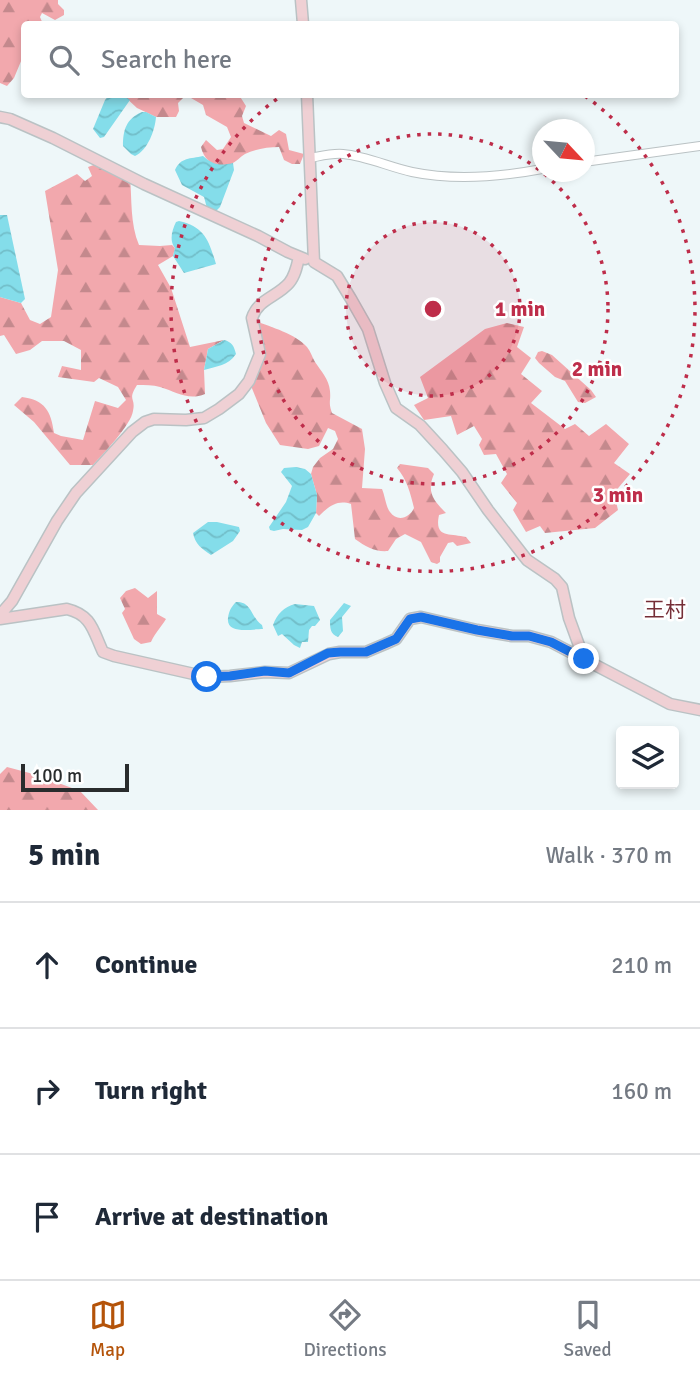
<!DOCTYPE html>
<html lang="en">
<head>
<meta charset="utf-8">
<style>
	body { margin:0; font-family:Signika,"Noto Sans SC",sans-serif; background:#f2f2f3; color:#1f2937 }
	.controls { position:absolute; right:21px; bottom:21px; display:grid; overflow:hidden; border-radius:7px; box-shadow:0 4px 10px #0003 }
	.controls button { width:63px; height:63px; display:grid; place-items:center; padding:0; border:0; border-bottom:2px solid #e0e1e3; background:#fff; color:#1f2937; font:35px sans-serif }
	.compass { position:absolute; left:532px; top:119px; width:63px; height:63px; border-radius:50%; background:#fff; box-shadow:0 4px 10px #0003; rotate:116deg }
	.scale { position:absolute; left:21px; bottom:18px; width:108px; box-sizing:border-box; padding-left:7px; border:4px solid #292c2d; border-top:0; font-size:19px; line-height:24px; white-space:nowrap; color:#292c2d; -webkit-text-stroke:5px #fff; paint-order:stroke }
	.stop { position:absolute; width:21px; height:21px; margin:-16px; border:5px solid #1a73e8; border-radius:50%; background:#fff }
	.stop.end { background:#1a73e8; border-color:#fff; box-shadow:0 2px 7px #0008 }
	.list { margin:0; padding:0; list-style:none }
	h2 { display:flex; justify-content:space-between; align-items:center; height:91px; margin:0; padding:0 28px; font-size:30px }
	h2 small { font-size:23px; font-weight:400; color:#747a83 }
	.list li { display:grid; grid-template-columns:46px 1fr auto; gap:21px; align-items:center; box-sizing:border-box; height:126px; padding:0 28px; border-top:2px solid #e0e1e3 }
	.list b { display:block; font-size:26px; white-space:nowrap }
	.list em { font-size:23px; font-style:normal; color:#747a83 }
	.icon { flex:none; width:38px; height:38px; fill:none; stroke:currentColor; stroke-width:2; stroke-linecap:round; stroke-linejoin:round }
	.map { position:relative; flex:none; width:700px; height:810px; overflow:hidden }
	.search { position:absolute; background:#fff; box-shadow:0 4px 10px #0003; left:21px; right:21px; top:21px; height:77px; display:flex; align-items:center; gap:18px; box-sizing:border-box; padding:0 24px; border-radius:7px; color:#747a83; font-size:26px }
	.sheet { height:469px; background:#fff }
	nav { display:flex; justify-content:space-around; align-items:center; box-sizing:border-box; height:98px; border-top:2px solid #e0e1e3; background:#fff; font-size:19px; color:#747a83 }
	nav a { display:grid; justify-items:center; gap:4px }
	nav .on { color:#b45309 }
	.map>svg:first-child { display:block }
	.forest { fill:url(#forest-firs) }
	.water { fill:url(#water-waves) }
	.lines { fill:none; stroke-linecap:round; stroke-linejoin:round }
	.street-casing { stroke:#bac2c4; stroke-width:10 }
	.secondary-casing { stroke:#bac2c4; stroke-width:13 }
	.street { stroke:#fff; stroke-width:8 }
	.secondary { stroke:#efd0d4; stroke-width:10 }
	.route { stroke:#1a73e8; stroke-width:9 }
	.ring { fill:none; stroke:#be2d4a; stroke-width:3.5; stroke-dasharray:3.5 7 }
	.labels { text-anchor:middle; stroke-width:5; stroke-linejoin:round; paint-order:stroke }
	.quarter-label { font-size:21px; fill:#752e37; stroke:#fff }
	.centre { fill:#be2d4a; stroke:#fff; stroke-width:3.5 }
	.ring-label { font-size:21px; text-anchor:middle; font-weight:bold; fill:#be2d4a; stroke:#fff; stroke-width:5; stroke-linejoin:round; paint-order:stroke }
</style>
</head>
<body>
<div class="map">
<svg width="700" height="810" viewBox="0 0 700 810">
	<defs>
		<pattern id="forest-firs" width="22" height="20" patternUnits="userSpaceOnUse" patternTransform="scale(1.75)"><rect width="22" height="20" fill="#f2a8ad"/><path d="M5 1l3.5 6h-7zM16 11l3.5 6h-7z" fill="#c4898d"/></pattern>
		<pattern id="water-waves" width="16" height="10" patternUnits="userSpaceOnUse" patternTransform="scale(1.75)"><rect width="16" height="10" fill="#84ddea"/><path d="M0 5q4-4 8 0t8 0" fill="none" stroke="#72bec9"/></pattern>
	</defs>
	<rect width="100%" height="100%" fill="#eef7f9"/>
	<path class="forest" d="M0 0H58V4L64 10V15L55 20 42 13 40 17 43 24H24V54L14 78 7 86 0 83Z
		M123 95H239L246 106 242 116 244 123 271 136 279 130 286 134 289 150 304 154 300 164H292L284 160 279 147C268 147 255 149 245 154 240 157 236 162 231 164 216 170 204 161 201 147L206 140 217 150 223 149 231 137 227 127 206 115 203 105 191 98 184 97 178 103 179 111 176 117H156L137 108Z
		M102 162 130 177C132 199 130 224 139 245L160 246 172 245 175 248 173 256 158 265 171 288 190 347 224 340 208 349 204 370 205 394C188 401 177 392 160 387 153 385 145 385 137 385 127 401 136 397 133 411 131 425 103 454 93 465H70L34 422 14 405 22 397C45 400 51 411 54 433L61 436 83 440 95 401 118 408 126 400 118 387 99 378 94 382 58 377 62 366 81 370V350L64 341H42L30 350 16 354 4 335 0 336V297L21 303 30 320 40 324 51 317 58 270 45 191 77 174 85 181 92 176 88 167Z
		M252 320C269 326 296 334 307 347 311 352 312 357 315 362 321 371 329 379 330 391 331 402 328 401 332 413L362 429 365 449 362 488 382 489C385 496 386 507 390 512 398 523 410 517 414 508 410 492 407 480 397 468L400 464 428 468 434 474C426 492 434 501 446 513L439 515C434 539 450 533 466 537L471 543 457 546 453 542 448 543 440 557V562L437 564 431 562 421 542 405 534 396 539 388 551C375 552 366 547 355 539L351 504C337 499 328 507 319 516L316 513 317 495 311 474 313 467 320 458 333 449 338 439 335 431 328 428 319 446 308 449 280 445 266 423 249 381 256 367Z
		M507 323 524 327 517 347 531 358 521 374 542 391 531 403 565 429 575 424 589 436 606 424 629 444 614 463 630 474 614 493 618 510 595 528 545 533 540 526 526 532 513 510 517 503 501 483 507 474 496 454 484 455 479 445 482 439 474 426 457 435 451 416 424 420 414 405 428 398 420 377 485 329Z
		M542 351 552 355 591 390 596 397 585 403 578 402 565 381 555 377 539 363 535 358 538 352Z
		M135 588 148 598 157 591V614L166 619C161 627 155 633 151 642L141 644 134 639 122 613 125 609 120 598 126 591Z
		M7 767 37 775 80 791 98 810H0V774Z"/>
	<path class="water" d="M109 95H123L130 100 104 137 100 138 93 129 105 100Z
		M142 112H146L156 117C155 130 148 150 135 156L131 154 123 146C123 130 126 119 142 112Z
		M203 156C213 165 220 166 233 163L234 170 220 207 217 210 208 212 204 197 182 185 175 170C181 157 190 159 203 156Z
		M0 215H7L25 299 21 303 0 297Z
		M179 221C205 227 209 241 216 264L184 273 173 256 175 248C169 241 172 230 176 222Z
		M224 340C232 342 234 346 236 354 228 366 217 366 204 370L208 349Z
		M296 467 305 469 311 474 317 495 316 513 308 527 302 530 283 529 274 531 270 530 269 527 286 502 292 486 281 472 284 468Z
		M208 522H217L239 527 240 531 233 541 211 555C202 549 195 544 193 533Z
		M236 602C252 601 251 618 262 625L263 629C252 629 226 635 228 618 229 611 231 607 236 602Z
		M344 603 351 606 342 617 343 631 338 637C330 634 330 628 330 620Z
		M295 604 314 606 320 620 315 626H312L309 630 308 642H302L300 648 294 645 282 634 278 636 273 625C277 614 284 607 295 604Z"/>
	<g class="lines">
		<defs>
			<path id="street" d="M310 158C321 156 332 153 343 154 366 156 389 167 412 172 455 181 500 177 542 169
				M584 162 700 146"/>
			<path id="secondary" d="M301 0 303 24
				M307 94 314 262 337 276 351 299 368 329 385 383 396 408 420 425 443 450 462 472 488 510 527 560 555 579 562 587 569 618 584 659
				M0 117 10 119 53 138 144 184 258 236 288 252 305 259
				M0 615 12 601 57 521 76 493 132 432 145 422 154 419 186 420 204 418 219 409 239 394 249 381 260 354 252 318C258 299 277 297 289 283 295 276 297 266 299 257
				M0 619 67 609C92 615 93 631 103 652L114 656 207 677 230 676 265 672 289 673 329 654 340 652H366L385 644 396 639 410 619 421 617 477 630 512 636H529L551 642 670 704 700 710"/>
		</defs>
		<use href="#street" class="street-casing"/>
		<use href="#secondary" class="secondary-casing"/>
		<use href="#street" class="street"/>
		<use href="#secondary" class="secondary"/>
	</g>
	<g class="lines">
		<path class="route" d="M207 677 230 676 265 671 289 673 328 653 340 652H366L396 639 410 619 421 617 477 630 512 636H529L551 642 584 659"/>
	</g>
	<circle cx="433" cy="309" r="87" fill="#be2d4a" fill-opacity=".12"/>
	<g class="ring">
		<circle cx="433" cy="309" r="87"/>
		<circle cx="433" cy="309" r="175"/>
		<path d="M585 96A262 262 0 1 1 281 96"/>
	</g>
	<g class="labels">
		<g class="quarter-label">
			<text x="665" y="617">王村</text>
		</g>
	</g>
	<circle cx="433" cy="309" r="10" class="centre"/>
	<g class="ring-label">
		<text x="520" y="316">1 min</text>
		<text x="597" y="376">2 min</text>
		<text x="618" y="502">3 min</text>
	</g>
</svg>
<div class="controls">
<button><svg class="icon" aria-label="layers" viewBox="0 0 24 24"><path d="M12 4l9 5-9 5-9-5zM3 14l9 5 9-5"/></svg></button>
</div>
<svg class="compass" viewBox="-18 -18 36 36"><path d="M0-13l5 13h-10z" fill="#e53935"/><path d="M0 13l5-13h-10z" fill="#747a83"/></svg>
<div class="scale">100 m</div>
<div class="stop" style="left:207px;top:677px"></div>
<div class="stop end" style="left:584px;top:659px"></div>
<div class="search"><svg class="icon" aria-label="search" viewBox="0 0 24 24"><circle cx="10" cy="10" r="6"/><path d="M15 15l6 6"/></svg>Search here</div>
</div>
<section class="sheet">
<h2>5 min<small>Walk · 370 m</small></h2>
<ul class="list">
<li><svg class="icon" aria-label="ahead" viewBox="0 0 24 24"><path d="M12 20V5M6 11l6-6 6 6"/></svg><div><b>Continue</b></div><em>210 m</em></li>
<li><svg class="icon" aria-label="right" viewBox="0 0 24 24"><path d="M7 20v-9h11M14 6l5 5-5 5"/></svg><div><b>Turn right</b></div><em>160 m</em></li>
<li><svg class="icon" aria-label="arrive" viewBox="0 0 24 24"><path d="M6 21V4h12l-3 4 3 4H6"/></svg><div><b>Arrive at destination</b></div></li>
</ul>
</section>
<nav>
<a class="on"><svg class="icon" aria-label="map" viewBox="0 0 24 24"><path d="M3 6l6-2 6 2 6-2v14l-6 2-6-2-6 2zM9 4v14M15 6v14"/></svg>Map</a>
<a><svg class="icon" aria-label="directions" viewBox="0 0 24 24"><path d="M12 3l9 9-9 9-9-9zM9 14v-3h6M13 9l2 2-2 2"/></svg>Directions</a>
<a><svg class="icon" aria-label="saved" viewBox="0 0 24 24"><path d="M7 4h10v16l-5-4-5 4z"/></svg>Saved</a>
</nav>
</body>
</html>
